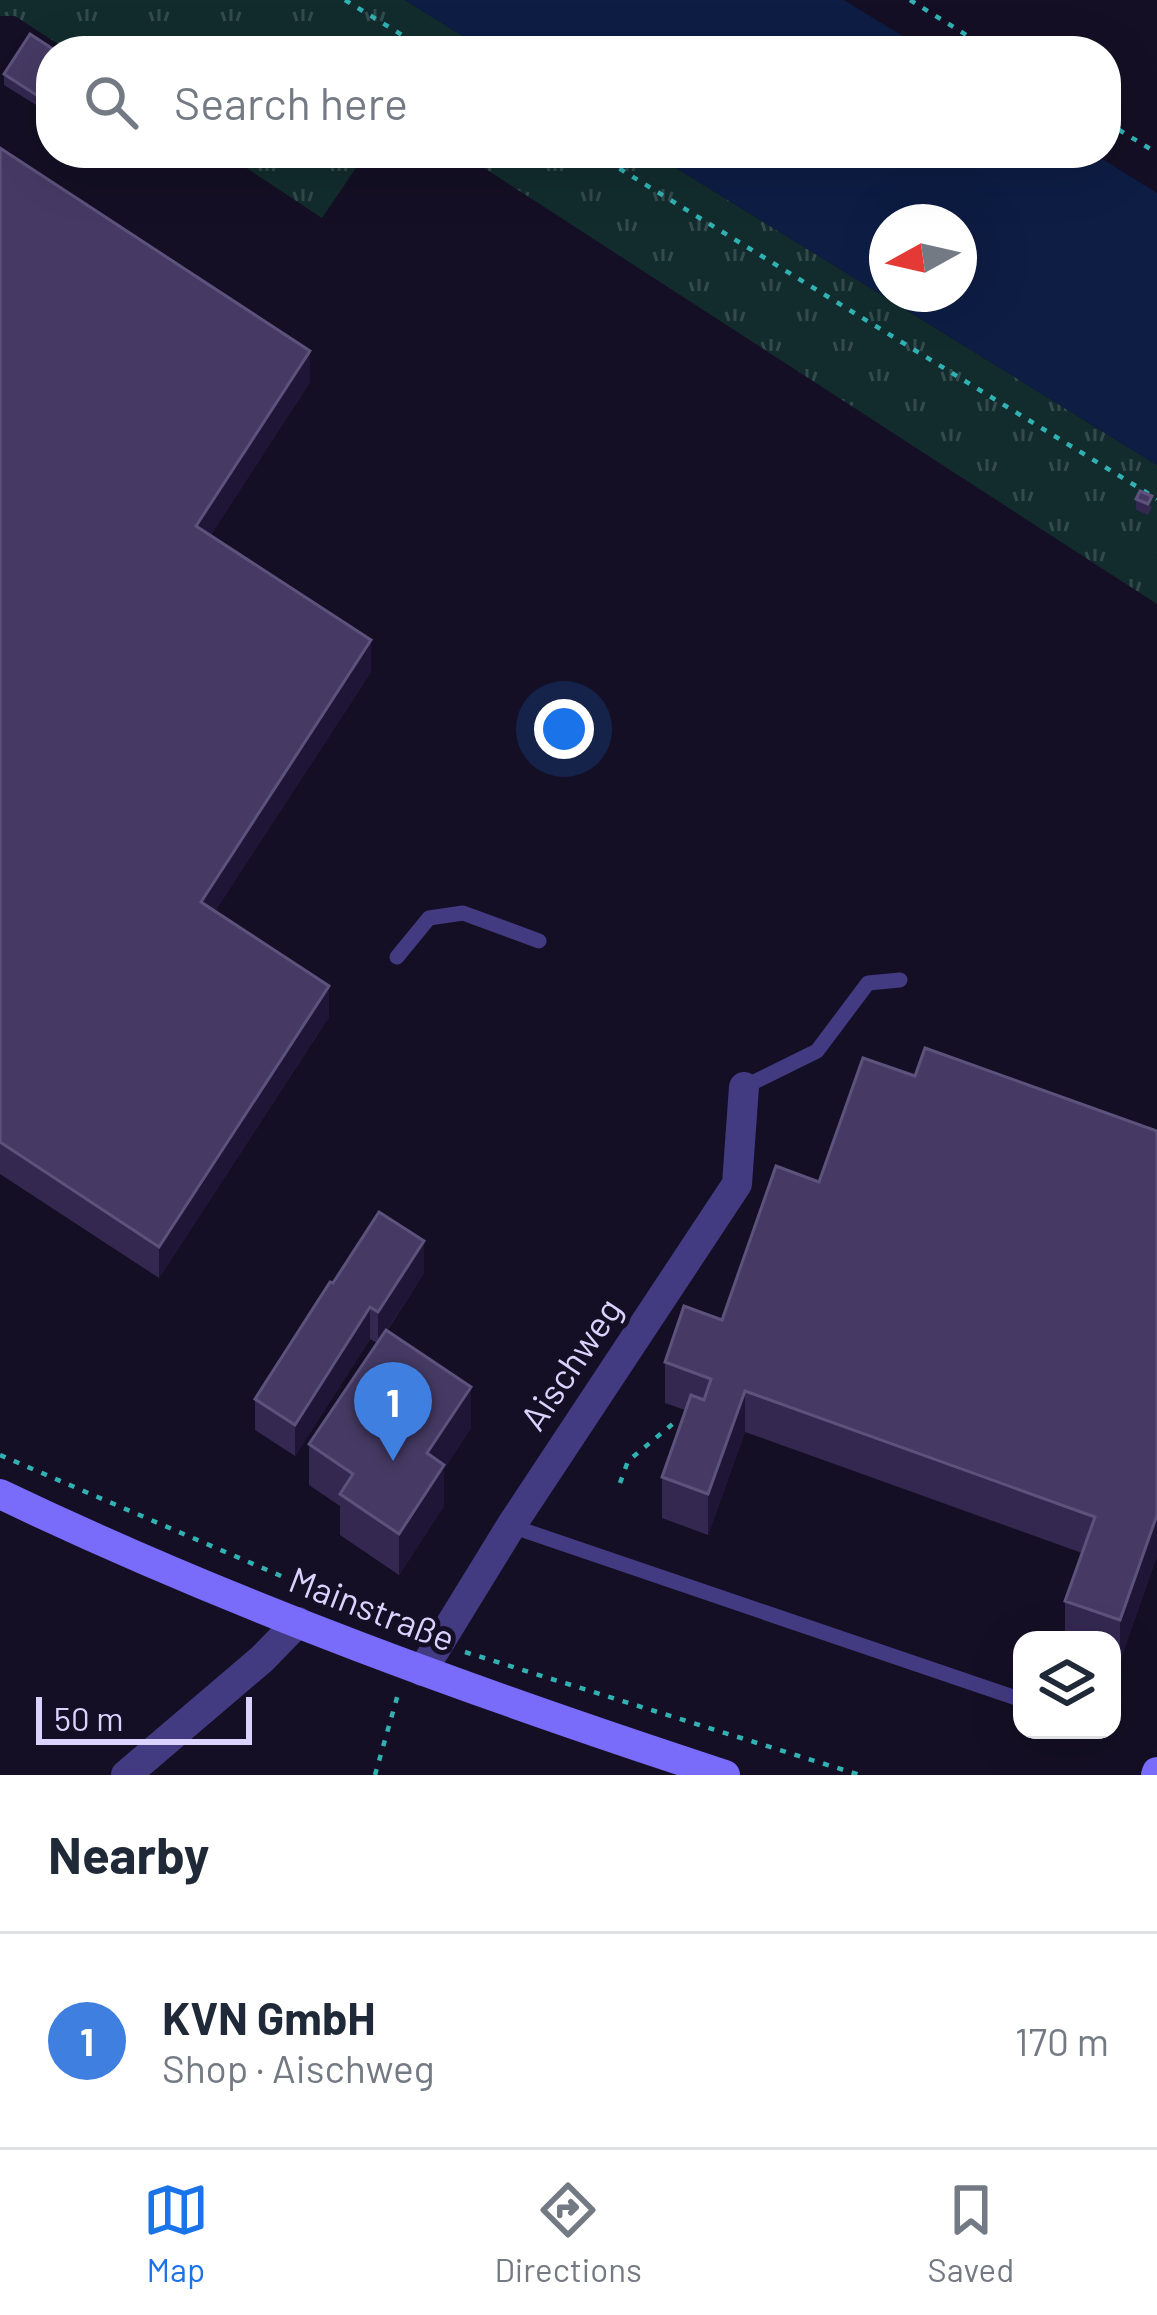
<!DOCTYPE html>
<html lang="en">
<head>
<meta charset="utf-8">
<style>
	body { margin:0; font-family:Barlow,sans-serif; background:#f6f6f7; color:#1f2937 }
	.controls { position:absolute; right:36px; bottom:36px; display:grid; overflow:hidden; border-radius:24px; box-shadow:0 12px 48px #0002 }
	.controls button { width:108px; height:108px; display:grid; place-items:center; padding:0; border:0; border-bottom:3px solid #e0e1e3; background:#fff; color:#1f2937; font:60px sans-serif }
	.compass { position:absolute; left:869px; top:204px; width:108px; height:108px; border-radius:50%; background:#fff; box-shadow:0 12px 48px #0002; rotate:262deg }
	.scale { position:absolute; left:36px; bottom:30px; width:216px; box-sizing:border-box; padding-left:12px; border:6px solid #dbd2fe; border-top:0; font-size:33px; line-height:42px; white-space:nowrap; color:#dbd2fe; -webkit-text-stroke:9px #140f24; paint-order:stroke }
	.you { position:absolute; left:564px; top:729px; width:42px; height:42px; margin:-30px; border:9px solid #fff; border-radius:50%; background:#1a73e8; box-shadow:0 0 0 18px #1a73e833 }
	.badge { display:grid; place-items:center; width:78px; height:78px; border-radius:50%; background:#1a73e8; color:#fff; font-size:39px; font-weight:700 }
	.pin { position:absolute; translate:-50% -99px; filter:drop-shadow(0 3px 6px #0008) }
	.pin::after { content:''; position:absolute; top:63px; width:42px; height:36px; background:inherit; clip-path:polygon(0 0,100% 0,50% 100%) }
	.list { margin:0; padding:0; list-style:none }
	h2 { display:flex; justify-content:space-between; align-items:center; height:156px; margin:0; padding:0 48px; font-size:51px }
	h2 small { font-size:39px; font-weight:400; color:#747a83 }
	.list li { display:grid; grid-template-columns:78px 1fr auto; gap:36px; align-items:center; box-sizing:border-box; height:216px; padding:0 48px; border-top:3px solid #e0e1e3 }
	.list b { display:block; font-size:45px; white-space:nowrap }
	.list p { margin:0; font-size:39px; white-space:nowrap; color:#747a83 }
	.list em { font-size:39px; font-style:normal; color:#747a83 }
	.icon { flex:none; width:66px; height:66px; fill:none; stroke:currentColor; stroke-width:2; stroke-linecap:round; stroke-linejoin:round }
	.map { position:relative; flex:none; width:1157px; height:1775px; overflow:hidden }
	.search { position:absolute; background:#fff; box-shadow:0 12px 48px #0002; left:36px; right:36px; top:36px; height:132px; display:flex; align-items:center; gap:30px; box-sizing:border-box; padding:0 42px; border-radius:48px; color:#747a83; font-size:45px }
	.sheet { height:372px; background:#fff }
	nav { display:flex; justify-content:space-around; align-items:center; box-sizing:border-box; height:168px; border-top:3px solid #e0e1e3; background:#fff; font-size:33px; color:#747a83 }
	nav a { display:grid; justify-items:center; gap:6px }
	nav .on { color:#1a73e8 }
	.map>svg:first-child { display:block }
	.grass { fill:url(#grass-tufts) }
	.water { fill:#0d1d44; fill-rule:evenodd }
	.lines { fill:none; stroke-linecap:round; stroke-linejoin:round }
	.path { stroke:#32b1b3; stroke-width:4.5; stroke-dasharray:6 9; stroke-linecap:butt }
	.lane { stroke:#433b81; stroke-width:15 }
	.street { stroke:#433b81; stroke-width:30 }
	.secondary { stroke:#7a6cfb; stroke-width:30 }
	.wall { fill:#342851 }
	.shaded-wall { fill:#1f1637 }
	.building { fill:#463a64; stroke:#5d527c; stroke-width:3 }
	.labels { text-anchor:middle; stroke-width:10; stroke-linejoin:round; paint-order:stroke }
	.street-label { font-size:36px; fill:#dbd2fe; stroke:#140f24 }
</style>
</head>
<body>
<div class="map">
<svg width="1157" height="1775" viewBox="0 0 1157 1775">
	<defs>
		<pattern id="grass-tufts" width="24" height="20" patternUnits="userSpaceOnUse" patternTransform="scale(3)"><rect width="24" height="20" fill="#122c2d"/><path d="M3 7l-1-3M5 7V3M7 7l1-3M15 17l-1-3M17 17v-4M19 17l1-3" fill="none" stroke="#344a4c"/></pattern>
	</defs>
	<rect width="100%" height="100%" fill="#140f24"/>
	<path class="grass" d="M0 0H405L487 51H69L15 16H0Z
		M224 153H366L322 218Z
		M461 153H652L1157 465V604Z"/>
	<path class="water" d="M405 0H844L927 51H487Z
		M652 153H1093L1157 193V465ZM959 222V294H887V222Z"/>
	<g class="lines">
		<path class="path" d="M345 0 428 51
			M910 0 992 51
			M1106 122 1157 153
			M594 153 1157 499
			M0 1455 409 1631
			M620 1483 628 1461 675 1422 686 1425
			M465 1652 860 1775
			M375 1775 398 1694"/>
		<path class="lane" d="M397 957 429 918 463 913 539 941
			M744 1087 817 1051 868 983 900 980
			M511 1526 1022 1700"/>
		<path class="street" d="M422 1671 511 1526 737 1184 744 1087
			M126 1775 262 1659 298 1622"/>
		<path class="secondary" d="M0 1494C234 1606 478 1694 725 1775
			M1156 1775 1157 1772"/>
	</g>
	<path class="wall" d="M51 51V93L41 108 4 85V74Z
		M0 148 310 382 210 536 371 672 215 911 329 1017 159 1278 0 1174Z
		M1136 499 1152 507 1148 515 1136 510Z
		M915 1076 1157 1131V1556L1120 1661 1112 1658V1640H1065V1601L1082 1553 745 1432 708 1535 662 1518V1477L685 1410 665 1403V1362L722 1320 819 1182Z
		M424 1273 387 1331 471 1428 444 1469V1506L399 1575 340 1535V1506L309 1485V1444L377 1343 370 1339 295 1456 255 1430V1399L333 1283Z"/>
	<path class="shaded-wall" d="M51 82V93L41 108V98Z
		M310 351V382L196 558V526Z
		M371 640V672L201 933V902Z
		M329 986V1017L159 1278V1247Z
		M424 1241V1273L378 1344V1312Z
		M370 1307V1339L295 1456V1425Z
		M471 1387V1428L444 1469V1506L399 1575V1534L427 1453Z
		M745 1391V1432L708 1535V1494Z
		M1157 1515V1556L1120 1661V1620Z"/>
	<path class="building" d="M30 34 56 51H51V82L41 98 4 74Z
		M0 148 310 351 196 526 371 640 201 902 329 986 159 1247 0 1142Z
		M1140 491 1152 496 1148 504 1136 499Z
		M925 1048 1157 1131V1515L1120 1620 1065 1601 1095 1517 745 1391 708 1494 662 1477 691 1395 704 1400 711 1379 665 1362 684 1306 722 1320 776 1166 819 1182 863 1058 915 1076Z
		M379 1212 424 1241 378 1312 370 1307 295 1425 255 1399 330 1282 333 1283Z
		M386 1330 471 1387 427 1453 444 1465 399 1534 340 1494 353 1474 309 1444Z"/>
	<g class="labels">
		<g class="street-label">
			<text transform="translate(571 1364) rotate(-56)" y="13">Aischweg</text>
			<text transform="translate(372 1609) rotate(21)" y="13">Mainstraße</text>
		</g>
	</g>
</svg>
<div class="controls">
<button><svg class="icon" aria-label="layers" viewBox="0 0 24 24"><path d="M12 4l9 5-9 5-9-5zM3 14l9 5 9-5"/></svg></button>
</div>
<svg class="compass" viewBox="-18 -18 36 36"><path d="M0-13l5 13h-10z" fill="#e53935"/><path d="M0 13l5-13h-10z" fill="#747a83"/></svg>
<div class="scale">50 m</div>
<div class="you"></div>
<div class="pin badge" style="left:393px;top:1461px;background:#3f7fe0">1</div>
<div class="search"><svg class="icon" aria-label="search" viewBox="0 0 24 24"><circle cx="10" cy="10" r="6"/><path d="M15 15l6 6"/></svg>Search here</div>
</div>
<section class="sheet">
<h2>Nearby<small></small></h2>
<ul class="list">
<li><span class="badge" style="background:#3f7fe0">1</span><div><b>KVN GmbH</b><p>Shop · Aischweg</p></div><em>170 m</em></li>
</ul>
</section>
<nav>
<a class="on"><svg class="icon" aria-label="map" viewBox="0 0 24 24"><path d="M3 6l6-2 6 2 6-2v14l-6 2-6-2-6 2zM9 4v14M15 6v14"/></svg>Map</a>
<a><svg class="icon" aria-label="directions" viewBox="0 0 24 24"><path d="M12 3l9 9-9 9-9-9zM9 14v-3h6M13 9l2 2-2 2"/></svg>Directions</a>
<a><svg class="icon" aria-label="saved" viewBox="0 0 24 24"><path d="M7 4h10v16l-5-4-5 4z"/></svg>Saved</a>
</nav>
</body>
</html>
